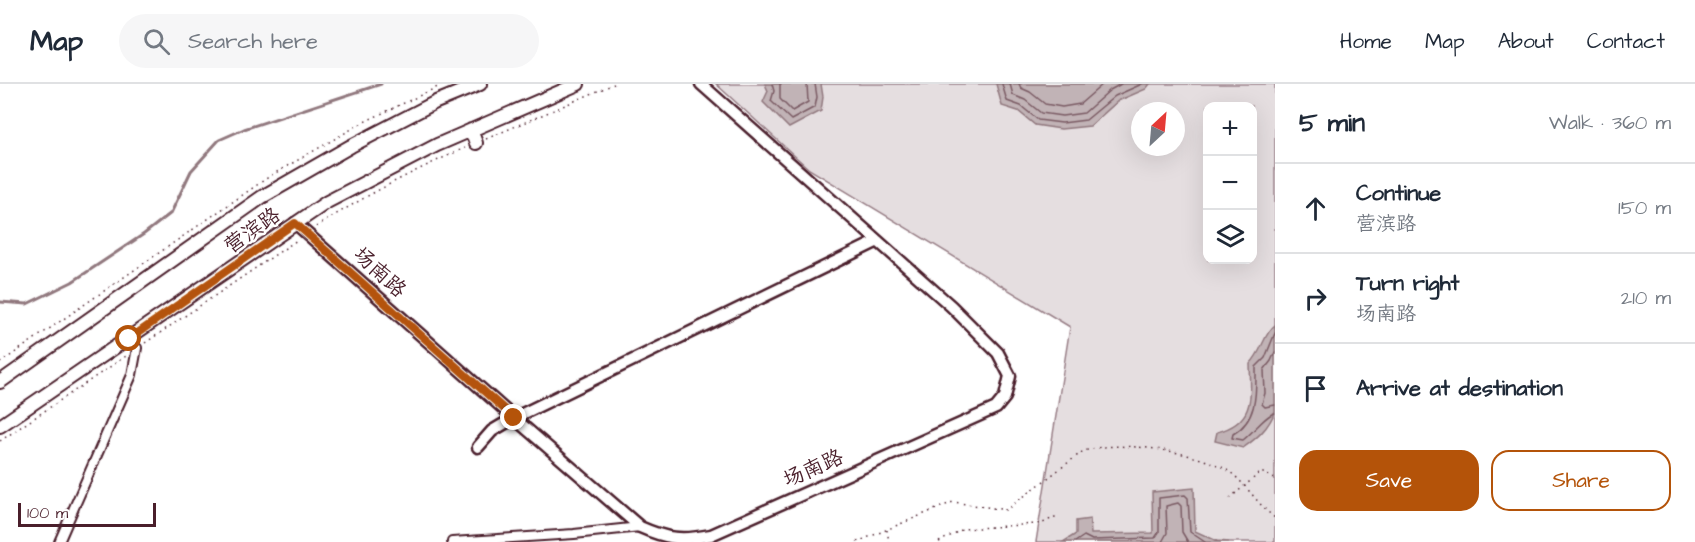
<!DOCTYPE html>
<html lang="en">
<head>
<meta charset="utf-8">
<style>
	body { margin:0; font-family:"Architects Daughter","LXGW WenKai TC",sans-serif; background:#f6f6f7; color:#1f2937 }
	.controls { position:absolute; right:18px; top:18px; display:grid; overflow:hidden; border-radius:12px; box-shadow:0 6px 24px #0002 }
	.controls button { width:54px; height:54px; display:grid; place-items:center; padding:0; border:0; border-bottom:2px solid #e0e1e3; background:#fff; color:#1f2937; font:30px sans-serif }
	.compass { position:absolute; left:1131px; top:18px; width:54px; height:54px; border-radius:50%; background:#fff; box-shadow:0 6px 24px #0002; rotate:26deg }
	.scale { position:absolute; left:18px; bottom:15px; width:138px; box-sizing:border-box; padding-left:6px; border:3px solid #4a1f2b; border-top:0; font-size:16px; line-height:21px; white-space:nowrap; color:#4a1f2b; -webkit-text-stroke:4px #fff; paint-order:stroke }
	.stop { position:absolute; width:18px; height:18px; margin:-14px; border:4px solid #b45309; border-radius:50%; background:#fff }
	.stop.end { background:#b45309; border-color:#fff; box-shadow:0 2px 6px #0008 }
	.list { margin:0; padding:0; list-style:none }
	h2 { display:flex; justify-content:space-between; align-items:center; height:78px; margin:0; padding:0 24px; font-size:26px }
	h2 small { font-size:20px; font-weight:400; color:#747a83 }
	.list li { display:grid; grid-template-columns:39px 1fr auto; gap:18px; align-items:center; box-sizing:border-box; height:90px; padding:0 24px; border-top:2px solid #e0e1e3 }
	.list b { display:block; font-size:22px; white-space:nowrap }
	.list p { margin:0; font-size:20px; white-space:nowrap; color:#747a83 }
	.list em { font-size:20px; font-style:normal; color:#747a83 }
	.actions { display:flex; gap:12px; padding:18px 24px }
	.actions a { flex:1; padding:14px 0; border:2px solid #b45309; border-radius:18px; text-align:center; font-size:21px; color:#b45309 }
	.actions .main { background:#b45309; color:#fff }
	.icon { flex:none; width:33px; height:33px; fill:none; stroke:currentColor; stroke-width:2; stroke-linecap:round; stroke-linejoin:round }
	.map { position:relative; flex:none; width:1275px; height:458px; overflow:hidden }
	header { display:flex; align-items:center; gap:36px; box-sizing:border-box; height:84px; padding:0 30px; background:#fff; border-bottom:2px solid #e0e1e3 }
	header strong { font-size:28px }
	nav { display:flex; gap:33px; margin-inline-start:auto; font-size:21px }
	.search { width:420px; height:54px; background:#f6f6f7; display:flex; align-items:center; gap:15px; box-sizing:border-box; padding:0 21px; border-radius:33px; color:#747a83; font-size:22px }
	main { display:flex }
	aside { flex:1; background:#fff }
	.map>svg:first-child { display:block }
	.green { fill:#e5dee0; stroke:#987e86; stroke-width:1.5; fill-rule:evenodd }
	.water { fill:#c1b3b6; stroke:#91787e; stroke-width:1.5 }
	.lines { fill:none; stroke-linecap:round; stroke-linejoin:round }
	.shore { stroke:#7a5a63; stroke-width:1.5 }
	.stream { stroke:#91787e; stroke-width:3 }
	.street-casing { stroke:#4a1f2b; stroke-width:12 }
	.secondary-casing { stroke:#4a1f2b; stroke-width:15 }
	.primary-casing { stroke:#4a1f2b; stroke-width:16 }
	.path { stroke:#4a1f2b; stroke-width:1.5; stroke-dasharray:1.5 4.5; stroke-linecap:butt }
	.street { stroke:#fff; stroke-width:8 }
	.secondary { stroke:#fff; stroke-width:10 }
	.primary { stroke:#fff; stroke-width:12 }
	.route { stroke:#b45309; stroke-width:8 }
	.labels { text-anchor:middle; stroke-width:5; stroke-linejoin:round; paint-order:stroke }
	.street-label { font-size:21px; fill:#4a1f2b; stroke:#fff }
</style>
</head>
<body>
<header>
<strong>Map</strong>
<div class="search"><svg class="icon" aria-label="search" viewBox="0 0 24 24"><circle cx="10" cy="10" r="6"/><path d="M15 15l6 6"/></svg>Search here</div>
<nav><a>Home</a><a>Map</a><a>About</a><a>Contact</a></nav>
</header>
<main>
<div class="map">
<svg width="1275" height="458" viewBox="0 0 1275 458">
	<rect width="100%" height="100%" fill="#fff"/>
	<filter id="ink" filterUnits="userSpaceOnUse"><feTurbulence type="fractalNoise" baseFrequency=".0167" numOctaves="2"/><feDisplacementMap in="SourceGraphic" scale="12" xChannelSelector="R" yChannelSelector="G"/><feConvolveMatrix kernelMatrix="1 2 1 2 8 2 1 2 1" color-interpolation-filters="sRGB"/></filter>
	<g filter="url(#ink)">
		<path class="green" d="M716 0H1275V458H1036L1070 243 809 85ZM1208 22H1252V176H1208ZM1140 27H1176V63H1140Z"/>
		<path class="water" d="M765 0H821L823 13 821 27 789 44 763 18 768 7Z
			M996 0H1150L1146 5 1118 17 1090 42 1061 45 1035 41 1018 27 1002 22Z
			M1275 241V327C1269 344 1257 354 1243 364L1215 357 1217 348C1255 338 1251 313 1250 280 1263 267 1263 250 1275 241Z
			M1194 404 1195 447 1217 457 1229 458H1063L1076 450V437L1090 435 1091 450 1153 449 1152 408Z"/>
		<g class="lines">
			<path class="shore" d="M772 0 774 7 771 17 791 36 815 23 817 13 815 0
				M780 0V15L792 27 808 18 807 0
				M1002 0 1007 17 1021 22 1038 36 1062 39 1086 36 1115 12 1142 0
				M1010 0 1013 11 1025 16 1041 29 1062 32 1084 29 1110 6 1121 0
				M1019 0 1021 4 1030 8 1045 20 1062 23 1080 20 1103 0
				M1275 249 1265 274 1256 283C1256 308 1258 336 1233 350L1232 354 1243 356C1252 350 1266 330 1275 329
				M1275 268 1271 277 1264 286 1265 309 1262 320 1265 323 1275 321
				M1075 458 1084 452 1092 456 1155 454 1159 448V414L1185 411 1188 414 1190 448 1205 458
				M1162 458 1167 449 1166 422 1178 419 1181 422 1182 448 1188 458"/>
			<path class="stream" d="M0 218 27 220 72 198 144 150 171 129 191 87 219 56 244 45 381 0"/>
			<defs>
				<path id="street" d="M59 458 132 291 137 264
					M452 458 574 450 640 443"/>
				<path id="secondary" d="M295 139 514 334 640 443C667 455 681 457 711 451L996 324 1005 313 1010 292 998 269 951 222 701 0
					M478 363 492 347 514 334 878 157"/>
				<path id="primary" d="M471 46 476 59
					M0 298 262 113 351 62 436 18 480 0
					M0 342 327 118 437 61 578 0"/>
			</defs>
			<use href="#street" class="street-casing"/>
			<use href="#secondary" class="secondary-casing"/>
			<use href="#primary" class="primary-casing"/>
			<path class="path" d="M486 55 614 0
				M316 143C364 112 413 87 465 64
				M145 259 297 156
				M0 279 270 92 364 38 444 0
				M0 357 126 272
				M1230 414 1261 388 1275 395
				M887 446 889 458
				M857 458 953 418 1006 426 1082 368C1113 354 1202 368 1230 388 1247 401 1258 421 1275 434
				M939 458 963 445 1036 440 1043 439 1057 432"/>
			<use href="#street" class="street"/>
			<use href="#secondary" class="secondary"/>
			<use href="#primary" class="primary"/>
		</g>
	</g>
	<g class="lines" filter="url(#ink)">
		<path class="route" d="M129 255 295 139 514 334"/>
	</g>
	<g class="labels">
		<g class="street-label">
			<text transform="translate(252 146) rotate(-35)" y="7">营滨路</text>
			<text transform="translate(380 188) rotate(42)" y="7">场南路</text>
			<text transform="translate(813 384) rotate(-24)" y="7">场南路</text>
		</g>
	</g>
</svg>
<div class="controls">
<button>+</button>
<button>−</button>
<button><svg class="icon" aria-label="layers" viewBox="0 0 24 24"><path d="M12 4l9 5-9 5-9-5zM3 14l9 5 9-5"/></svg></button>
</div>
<svg class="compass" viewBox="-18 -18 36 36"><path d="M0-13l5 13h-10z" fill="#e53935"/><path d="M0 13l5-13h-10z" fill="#747a83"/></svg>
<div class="scale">100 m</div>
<div class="stop" style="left:129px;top:255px"></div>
<div class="stop end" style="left:514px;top:334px"></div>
</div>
<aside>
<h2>5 min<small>Walk · 360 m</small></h2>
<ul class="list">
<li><svg class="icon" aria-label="ahead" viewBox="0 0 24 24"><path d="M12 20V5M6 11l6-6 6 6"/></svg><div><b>Continue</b><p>营滨路</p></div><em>150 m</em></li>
<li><svg class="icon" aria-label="right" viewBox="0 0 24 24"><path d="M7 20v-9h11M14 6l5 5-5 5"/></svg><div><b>Turn right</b><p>场南路</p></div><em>210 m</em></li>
<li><svg class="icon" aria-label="arrive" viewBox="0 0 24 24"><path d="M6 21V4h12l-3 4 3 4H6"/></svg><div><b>Arrive at destination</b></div></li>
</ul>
<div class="actions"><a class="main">Save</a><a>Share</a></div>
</aside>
</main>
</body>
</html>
